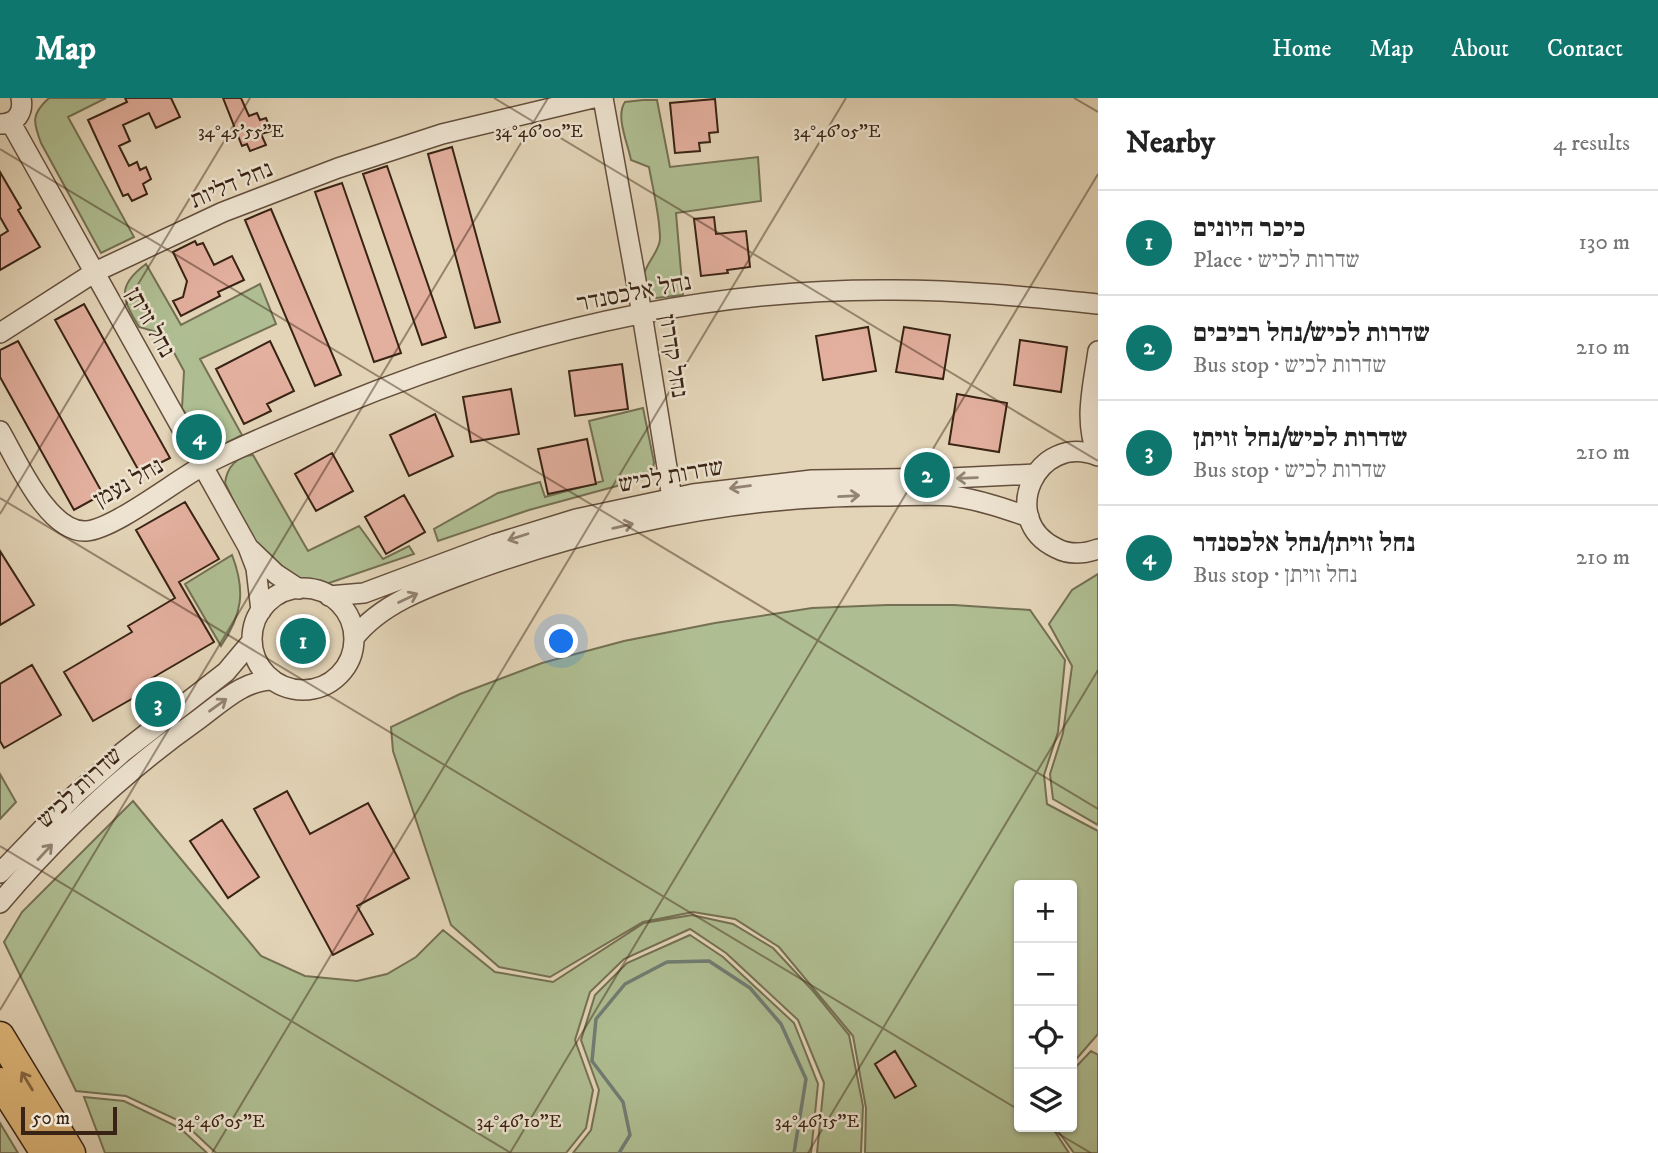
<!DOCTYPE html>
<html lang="en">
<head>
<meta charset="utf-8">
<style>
	body { margin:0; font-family:"IM FELL DW Pica","Frank Ruhl Libre",serif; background:#f6f6f6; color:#222 }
	.controls { position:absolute; right:21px; bottom:21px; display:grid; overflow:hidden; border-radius:7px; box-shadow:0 2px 5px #0004 }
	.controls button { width:63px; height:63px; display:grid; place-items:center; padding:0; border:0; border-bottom:2px solid #e0e0e0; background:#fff; color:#222; font:35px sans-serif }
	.scale { position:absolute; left:21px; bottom:18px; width:96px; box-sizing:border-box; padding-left:7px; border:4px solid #392314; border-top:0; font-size:19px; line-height:24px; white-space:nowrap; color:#392314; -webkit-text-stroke:5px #ede3d0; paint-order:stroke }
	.you { position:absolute; left:562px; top:544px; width:24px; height:24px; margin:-18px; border:5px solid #fff; border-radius:50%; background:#1a73e8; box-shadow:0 0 0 10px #1a73e833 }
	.badge { display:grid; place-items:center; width:46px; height:46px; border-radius:50%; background:#0f766e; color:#fff; font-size:23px; font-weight:700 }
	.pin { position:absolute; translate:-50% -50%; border:4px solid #fff; box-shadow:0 2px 7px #0006 }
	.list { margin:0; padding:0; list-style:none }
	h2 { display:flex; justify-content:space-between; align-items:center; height:91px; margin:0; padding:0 28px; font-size:30px }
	h2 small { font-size:23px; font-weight:400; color:#767676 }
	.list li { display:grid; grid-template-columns:46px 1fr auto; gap:21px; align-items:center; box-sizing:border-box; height:105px; padding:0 28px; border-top:2px solid #e0e0e0 }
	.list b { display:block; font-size:26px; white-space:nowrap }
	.list p { margin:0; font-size:23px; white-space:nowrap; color:#767676 }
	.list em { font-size:23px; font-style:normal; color:#767676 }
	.icon { flex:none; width:38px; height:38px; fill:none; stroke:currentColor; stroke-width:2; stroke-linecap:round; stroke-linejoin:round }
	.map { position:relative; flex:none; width:1098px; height:1055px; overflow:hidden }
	header { display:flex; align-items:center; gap:42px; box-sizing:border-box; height:98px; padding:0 35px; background:#0f766e; color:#fff }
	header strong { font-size:33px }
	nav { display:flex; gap:38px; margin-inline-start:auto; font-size:24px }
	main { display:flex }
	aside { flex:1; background:#fff }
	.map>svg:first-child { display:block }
	.green { fill:#afbe92; stroke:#747053; stroke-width:2 }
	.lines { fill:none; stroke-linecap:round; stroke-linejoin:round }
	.stream { stroke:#707c73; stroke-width:3.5 }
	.building { fill:#e3af9e; stroke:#392314; stroke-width:2 }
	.minor-casing { stroke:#644f3d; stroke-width:22 }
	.highway-casing { stroke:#392314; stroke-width:31 }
	.minor { stroke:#ede3d0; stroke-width:19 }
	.highway { stroke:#e2ba7c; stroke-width:28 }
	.oneway { stroke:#938372 }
	.oneway2 { stroke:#856743 }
	.ticks { fill:none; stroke:#392314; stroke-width:2; stroke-opacity:0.45 }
	.labels { text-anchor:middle; stroke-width:5; stroke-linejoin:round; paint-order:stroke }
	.street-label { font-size:24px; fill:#392314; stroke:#ede3d0 }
	.ticks-label { font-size:18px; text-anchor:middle; fill:#392314; stroke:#ede3d0; stroke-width:5; stroke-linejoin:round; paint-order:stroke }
</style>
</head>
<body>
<header>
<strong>Map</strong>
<nav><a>Home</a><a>Map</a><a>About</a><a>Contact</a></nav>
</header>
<main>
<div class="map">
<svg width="1098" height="1055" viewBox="0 0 1098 1055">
	<rect width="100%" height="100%" fill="#e3d4b7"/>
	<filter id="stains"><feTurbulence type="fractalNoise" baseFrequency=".00286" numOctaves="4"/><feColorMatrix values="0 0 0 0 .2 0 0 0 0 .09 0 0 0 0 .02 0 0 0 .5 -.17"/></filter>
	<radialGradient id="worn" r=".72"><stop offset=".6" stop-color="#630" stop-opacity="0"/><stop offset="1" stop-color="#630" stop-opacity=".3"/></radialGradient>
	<path class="green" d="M49 0H106L68 19 134 139 101 155 41 45C33 24 31 16 49 0Z
		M643 2H657L670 69 758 59 761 103 676 115 683 197 656 200C625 180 660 159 660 141 660 118 653 92 649 69L631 62C628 46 615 18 625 4Z
		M146 166 181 227 260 186 276 226 200 261 242 337 219 349 209 347 202 342 182 310 184 273 164 236 139 229C122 201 116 188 146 166Z
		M643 310 654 364 653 371 646 380 529 412 438 443 434 431 498 395 540 384 545 399 603 383 589 323Z
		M253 357 308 453 359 428 383 461 409 448 414 456 329 485C303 489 278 474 261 454 249 439 234 403 225 385 227 369 237 358 253 357Z
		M232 457C246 493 242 517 221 548L185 486Z
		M1098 476V727L1053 701 1050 676 1063 635 1072 568 1049 526 1072 492Z
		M887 507H954L1030 512 1065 562 1058 634 1044 677 1047 706 1098 733V936L1072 966V787H1019V1029H1052L1069 1055H865L866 1010 853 938 779 849 735 821 693 814 643 824 550 879 499 869 451 827 393 653 391 629 460 596 542 565 624 543 715 525 812 510Z
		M0 676 16 704 0 721Z
		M133 703 261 858 305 878 357 883 387 876 416 859 443 832 495 874 553 884 644 825 692 817 733 826 773 850 813 893 849 937 863 1008 861 1055H817L824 985 798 922 726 855 690 831 624 861 590 894 575 942 593 992 586 1030 566 1055H216L184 1025 126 998 76 993 4 844 22 814Z
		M690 837 723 859 794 925 818 986 811 1055H573L591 1032 599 992 581 942 595 897 627 865Z
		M1091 953 1098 957V1055H1074L1055 1029H1072V973Z
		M84 999 124 1003 180 1030 207 1055H105Z
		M0 1025 18 1055H0Z"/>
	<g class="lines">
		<path class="stream" d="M619 1055 630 1037 623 1004 592 963 596 921 625 886 667 864 709 863 750 890 781 926 806 981 794 1055"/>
	</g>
	<path class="building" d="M125 0H171L180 19 156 30 149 15 123 27 130 43 119 48 129 68 137 64 140 72 146 69 151 81 143 86 147 96 132 103 128 96 123 98 88 22 127 4Z
		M223 0H241L249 18 257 15 260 22 266 20 271 33 261 36 266 47 250 53 247 46 242 48Z
		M715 1 718 34 709 35 710 44 699 45 700 53 675 55 670 5Z
		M452 49 500 224 475 230 428 56Z
		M387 68 446 239 422 247 363 76Z
		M0 74 21 110 18 112 40 149 0 172V138L8 133 0 119Z
		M342 85 401 255 374 264 315 94Z
		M271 111 341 277 315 288 245 122Z
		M714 119 716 136 746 133 750 169 727 172 728 175 701 178 694 121Z
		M195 143 197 147 203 145 214 167 232 158 244 182 218 194 220 198 181 218 173 203 183 199 187 183 173 154Z
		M84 206 170 360 140 375 55 222Z
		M868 229 876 273 823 282 816 238Z
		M904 229 950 237 943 281 896 274Z
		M1020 242 1067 249 1061 294 1014 287Z
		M18 243 103 396 74 412 0 279V252Z
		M270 243 294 293 267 306 271 313 244 326 216 271Z
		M622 266 628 311 575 318 569 273Z
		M511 291 519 336 471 344 463 299Z
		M957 296 1007 305 999 354 949 346Z
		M435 316 453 358 409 378 390 337Z
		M587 341 596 386 548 396 538 351Z
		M332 355 353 393 316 413 295 376Z
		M404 397 425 434 386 456 365 419Z
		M185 404 219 461 179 484 214 544 147 583 151 590 93 623 64 574 132 534 128 528 175 500 136 432Z
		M0 453 34 507 0 527Z
		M32 567 61 617 4 650 0 643V586Z
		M287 693 310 736 368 705 409 780 357 808 373 836 333 857 254 711Z
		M222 722 259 779 228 800 190 743Z
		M895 953 916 988 895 1000 875 966Z"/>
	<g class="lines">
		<defs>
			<path id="minor" d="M603 0 642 216 672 400
				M11 25 248 449 256 470 261 513
				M0 26C16 26 24 15 21 0
				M0 235 95 174 223 114 338 70 442 36 593 0
				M0 333C17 362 48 435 86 433 115 431 177 381 206 366 247 345 290 328 333 310 510 237 701 190 894 192 963 192 1030 199 1098 206
				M1098 358C1036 333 997 422 1056 450 1069 457 1084 456 1098 451
				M1098 358C1083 323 1093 289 1098 253
				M251 452 276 476 299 491
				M252 541a51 51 0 1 1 102 0a51 51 0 1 1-102 0Z
				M329 498 364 495 495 446 576 421 693 396 812 382 951 380 1035 376
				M354 540C383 503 434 487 477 471 607 425 745 397 883 398 906 398 930 396 952 398 979 402 1003 410 1029 419
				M0 775 76 696 123 654 226 574 252 543
				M0 805C59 735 124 674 199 621 222 604 244 582 273 582"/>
			<path id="highway" d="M0 938 71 1055
				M0 984 45 1055"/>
		</defs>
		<use href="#minor" class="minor-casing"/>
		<use href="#highway" class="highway-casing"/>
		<use href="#minor" class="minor"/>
		<use href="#highway" class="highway"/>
	</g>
	<defs><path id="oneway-shaft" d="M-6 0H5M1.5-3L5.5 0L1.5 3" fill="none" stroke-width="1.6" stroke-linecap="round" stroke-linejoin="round" transform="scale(1.75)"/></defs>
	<g class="oneway">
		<use href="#oneway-shaft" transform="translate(967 380) rotate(178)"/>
		<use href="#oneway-shaft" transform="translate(740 389) rotate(173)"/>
		<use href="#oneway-shaft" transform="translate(849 398) rotate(-3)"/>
		<use href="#oneway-shaft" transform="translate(623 428) rotate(-13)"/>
		<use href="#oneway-shaft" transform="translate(518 439) rotate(162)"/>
		<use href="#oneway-shaft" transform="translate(408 500) rotate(-25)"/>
		<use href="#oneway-shaft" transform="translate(218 607) rotate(-36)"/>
		<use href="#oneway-shaft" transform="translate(45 754) rotate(-47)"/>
	</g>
	<use class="oneway2" href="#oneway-shaft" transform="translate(27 983) rotate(-121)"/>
	<path class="ticks" d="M494 0 1098 363M1074 0 1098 14M0 51 1098 711M0 400 1019 1012M0 416 250 0M0 748 511 1055M0 912 548 0M1047 1029 1091 1055M212 1055 846 0M510 1055 1098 76M808 1055 1098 572"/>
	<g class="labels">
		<g class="street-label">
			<text transform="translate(231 86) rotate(-23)" y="8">נחל דליות</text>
			<text transform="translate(634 194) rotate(-11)" y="8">נחל אלכסנדר</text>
			<text transform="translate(151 224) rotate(61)" y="8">נחל זויתן</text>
			<text transform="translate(674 258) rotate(81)" y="8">נחל קדרון</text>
			<text transform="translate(671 377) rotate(-10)" y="8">שדרות לכיש</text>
			<text transform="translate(128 384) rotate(-30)" y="8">נחל נעמן</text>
			<text transform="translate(79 689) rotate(-43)" y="8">שדרות לכיש</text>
		</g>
	</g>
	<g class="ticks-label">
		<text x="241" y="39">34°45'55"E</text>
		<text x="539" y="39">34°46'00"E</text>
		<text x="837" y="39">34°46'05"E</text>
		<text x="221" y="1029">34°46'05"E</text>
		<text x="519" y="1029">34°46'10"E</text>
		<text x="817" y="1029">34°46'15"E</text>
	</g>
	<rect width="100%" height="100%" filter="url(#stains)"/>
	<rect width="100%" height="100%" fill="url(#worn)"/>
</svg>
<div class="controls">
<button>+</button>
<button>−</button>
<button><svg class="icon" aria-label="locate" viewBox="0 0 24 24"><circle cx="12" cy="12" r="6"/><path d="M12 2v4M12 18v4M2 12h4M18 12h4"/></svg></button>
<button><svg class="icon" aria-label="layers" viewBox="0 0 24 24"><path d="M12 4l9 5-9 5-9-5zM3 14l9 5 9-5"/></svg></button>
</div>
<div class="scale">50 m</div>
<div class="you"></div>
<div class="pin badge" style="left:303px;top:543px">1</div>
<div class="pin badge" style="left:927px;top:377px">2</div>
<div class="pin badge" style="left:158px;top:606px">3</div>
<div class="pin badge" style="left:199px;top:339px">4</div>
</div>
<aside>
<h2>Nearby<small>4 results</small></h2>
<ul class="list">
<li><span class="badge">1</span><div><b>כיכר היונים</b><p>Place · שדרות לכיש</p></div><em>130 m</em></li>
<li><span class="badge">2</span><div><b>שדרות לכיש/נחל רביבים</b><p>Bus stop · שדרות לכיש</p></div><em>210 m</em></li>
<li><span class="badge">3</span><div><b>שדרות לכיש/נחל זויתן</b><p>Bus stop · שדרות לכיש</p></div><em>210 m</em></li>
<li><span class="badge">4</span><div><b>נחל זויתן/נחל אלכסנדר</b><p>Bus stop · נחל זויתן</p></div><em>210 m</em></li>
</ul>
</aside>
</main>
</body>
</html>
